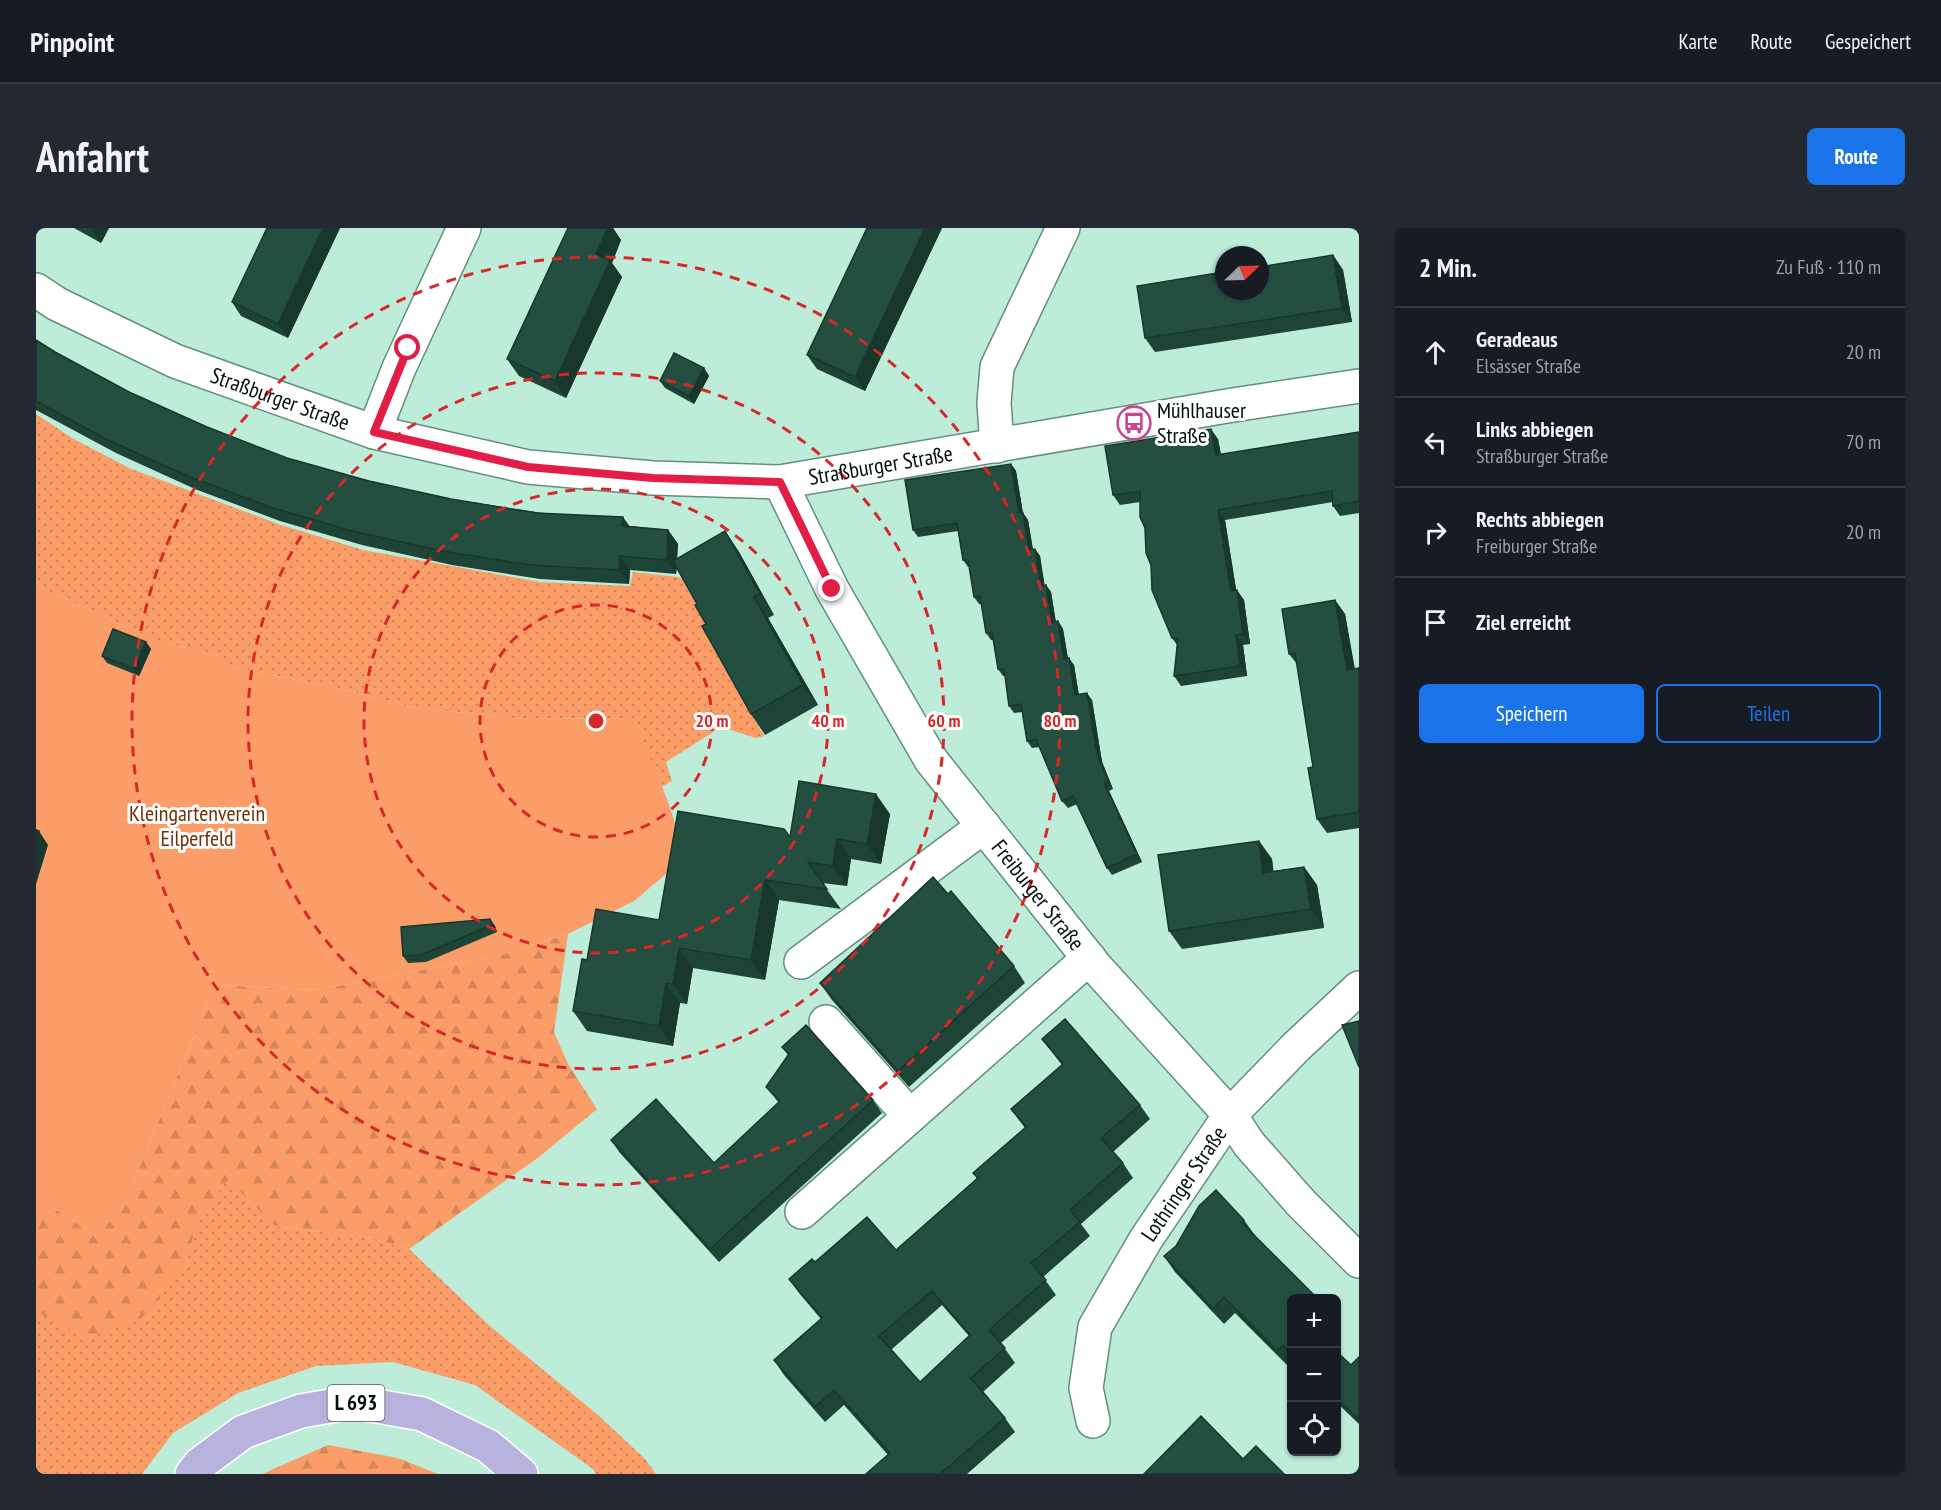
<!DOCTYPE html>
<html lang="de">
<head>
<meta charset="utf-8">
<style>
	body { margin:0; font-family:"PT Sans Narrow",sans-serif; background:#242831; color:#f1f3f6 }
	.controls { position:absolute; right:18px; bottom:18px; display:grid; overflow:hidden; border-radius:9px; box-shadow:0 2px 4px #0004 }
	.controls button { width:54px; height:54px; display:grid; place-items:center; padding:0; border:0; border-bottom:2px solid #363941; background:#171b24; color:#f1f3f6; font:30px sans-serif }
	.compass { position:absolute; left:1179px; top:18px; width:54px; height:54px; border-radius:50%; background:#171b24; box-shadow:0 2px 4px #0004; rotate:67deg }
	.stop { position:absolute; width:18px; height:18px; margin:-14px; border:4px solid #e11d48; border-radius:50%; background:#fff }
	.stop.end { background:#e11d48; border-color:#fff; box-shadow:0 2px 6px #0008 }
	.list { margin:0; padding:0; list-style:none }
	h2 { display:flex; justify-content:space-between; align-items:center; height:78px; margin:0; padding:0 24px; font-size:26px }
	h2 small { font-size:20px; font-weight:400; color:#9ea1a6 }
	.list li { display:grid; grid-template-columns:39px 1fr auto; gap:18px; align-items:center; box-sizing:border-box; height:90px; padding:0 24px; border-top:2px solid #363941 }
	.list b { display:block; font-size:22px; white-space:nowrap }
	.list p { margin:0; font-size:20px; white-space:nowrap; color:#9ea1a6 }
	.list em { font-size:20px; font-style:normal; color:#9ea1a6 }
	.actions { display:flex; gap:12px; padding:18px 24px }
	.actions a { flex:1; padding:14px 0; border:2px solid #1a73e8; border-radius:9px; text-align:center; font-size:21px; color:#1a73e8 }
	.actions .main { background:#1a73e8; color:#fff }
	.icon { flex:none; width:33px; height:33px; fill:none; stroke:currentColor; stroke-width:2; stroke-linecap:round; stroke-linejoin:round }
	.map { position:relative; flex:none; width:1323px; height:1246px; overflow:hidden; border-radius:9px }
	header { display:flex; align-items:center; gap:36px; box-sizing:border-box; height:84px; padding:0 30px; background:#171b24; border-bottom:2px solid #363941 }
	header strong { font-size:28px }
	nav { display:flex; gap:33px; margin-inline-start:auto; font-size:21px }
	.intro { display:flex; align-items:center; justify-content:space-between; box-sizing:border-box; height:144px; padding:0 36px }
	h1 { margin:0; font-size:42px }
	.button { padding:15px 27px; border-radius:9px; background:#1a73e8; color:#fff; font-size:21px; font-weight:700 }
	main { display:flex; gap:36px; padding:0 36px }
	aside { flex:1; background:#171b24; border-radius:9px; box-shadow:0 2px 4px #0004 }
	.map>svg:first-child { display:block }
	.grass { fill:url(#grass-dots) }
	.forest { fill:url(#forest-firs) }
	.garden { fill:#fb9d68 }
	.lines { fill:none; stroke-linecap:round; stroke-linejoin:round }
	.minor-casing { stroke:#638f7f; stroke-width:36 }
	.major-casing { stroke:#fff; stroke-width:36 }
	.minor { stroke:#fff; stroke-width:33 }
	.major { stroke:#b8b2de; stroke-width:33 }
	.wall { fill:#1e4337; fill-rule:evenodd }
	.shaded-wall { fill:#18372d }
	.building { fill:#234e40; stroke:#18372d; stroke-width:1.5; fill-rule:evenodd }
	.route { stroke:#e11d48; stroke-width:8 }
	.ring { fill:none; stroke:#d62828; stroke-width:3; stroke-dasharray:10 8 }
	.labels { text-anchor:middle; stroke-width:6; stroke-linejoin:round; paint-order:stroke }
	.shield { fill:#fff; stroke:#4d5753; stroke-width:1.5 }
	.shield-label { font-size:21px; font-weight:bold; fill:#010f09 }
	.street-label { font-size:22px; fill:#010f09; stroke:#fff }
	.poi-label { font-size:22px; fill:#010f09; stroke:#fff; text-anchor:start }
	.park-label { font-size:22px; fill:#6e3106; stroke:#fff }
	.centre { fill:#d62828; stroke:#fff; stroke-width:3 }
	.ring-label { font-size:18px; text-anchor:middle; font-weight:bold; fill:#d62828; stroke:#fff; stroke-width:6; stroke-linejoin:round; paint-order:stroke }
</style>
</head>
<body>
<header>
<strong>Pinpoint</strong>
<nav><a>Karte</a><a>Route</a><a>Gespeichert</a></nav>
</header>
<div class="intro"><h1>Anfahrt</h1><a class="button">Route</a></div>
<main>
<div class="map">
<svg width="1323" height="1246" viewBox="0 0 1323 1246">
	<defs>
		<pattern id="grass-dots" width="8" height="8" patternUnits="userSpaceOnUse" patternTransform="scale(1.5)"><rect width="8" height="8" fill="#fb9d68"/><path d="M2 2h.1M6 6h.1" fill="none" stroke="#d58659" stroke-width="1.8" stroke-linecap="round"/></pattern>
		<pattern id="forest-firs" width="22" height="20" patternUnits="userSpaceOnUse" patternTransform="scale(1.5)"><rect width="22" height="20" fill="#fb9d68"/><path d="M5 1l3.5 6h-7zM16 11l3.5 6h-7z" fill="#d58659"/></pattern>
	</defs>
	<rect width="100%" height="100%" fill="#bdecd9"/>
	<path class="grass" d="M0 186 36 210 93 240 242 296 327 322 504 354 594 358 597 344 642 349 650 352 681 415 678 419 728 508 720 510 685 499 630 534 636 553 625 559 598 490 488 491 380 480 305 461 190 438 187 429 118 412 0 357Z
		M193 950 214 974 239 998 335 1010 373 1021 455 1099 562 1187 609 1231 620 1246H560L557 1241 439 1157 357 1134 280 1138 202 1165 137 1205 106 1246H0V1083L149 1041 163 987Z"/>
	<path class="forest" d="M532 706 518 804 532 836 561 881 503 929 373 1021 335 1010 239 998 214 974 193 951 163 987 149 1041 104 1092 49 1110 0 1083V968L61 1009 89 974 179 757 280 762 460 728Z
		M292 1217 362 1230 402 1246H226Z"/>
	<path class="garden" d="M0 357 118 412 187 429 190 438 305 461 380 480 488 491 598 490 631 571 650 629 598 673 532 706 460 728 280 762 179 757 89 974 61 1009 0 968Z"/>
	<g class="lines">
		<defs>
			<g id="minor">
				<path id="s1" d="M0 62 21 76 139 133 338 204 492 239 617 250 744 254 1197 177 1323 158"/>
				<path d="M338 204 363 140 428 0"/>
				<path d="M961 218 958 175 961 139 1027 0"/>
				<path id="s2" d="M744 254 796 361 895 532 1059 738 1194 887 1213 916 1265 975 1323 1033"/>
				<path d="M765 734 948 598"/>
				<path d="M790 794 874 888"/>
				<path d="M766 984 1053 730"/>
				<path id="s3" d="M1057 1193 1050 1160 1059 1099 1110 1011 1194 887 1261 818 1323 760"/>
			</g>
			<path id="major" d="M156 1246 164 1236 207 1204 265 1183 318 1174 386 1186 452 1218 485 1246"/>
		</defs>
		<use href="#minor" class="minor-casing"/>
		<use href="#major" class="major-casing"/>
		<use href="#minor" class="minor"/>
		<use href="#major" class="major"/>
	</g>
	<path class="wall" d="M38 0H73L65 15Z
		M231 0H304L252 110 205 88 196 74Z
		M532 0H577L585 12 576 35 586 49 530 170 483 148 471 131Z
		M831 0H906L829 163 781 141 771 127Z
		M1297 27 1307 42 1316 94 1119 124 1109 110Z
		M0 112 19 124 93 164 171 199 251 230 333 253 415 271 593 298 632 302 642 316 641 331 689 303 703 324 738 387 732 390 782 477 729 507 715 486 670 396 661 376 641 340 640 346 594 342 593 356 504 351 416 337 326 317 244 293 159 261 80 225 0 182Z
		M668 140 673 148 658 176 629 160 624 153Z
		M1323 204V285L1304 288 1297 278V274L1189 292 1200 362 1208 372 1214 416 1207 417 1211 448 1145 458 1138 448 1141 417 1136 410 1115 337 1104 274 1084 277 1077 267 1182 211 1185 227Z
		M975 236 980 243 987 285 992 292 997 321H999L1004 328 1008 357H1010L1015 364 1020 394 1022 393 1027 401 1032 430 1038 437 1043 467 1056 472 1066 534 1077 561 1073 563 1106 634 1076 647 1071 640 1041 576 1032 580 1026 573 1004 519 996 520 991 513 986 484 978 485 973 478 969 448H967L962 441 957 412H955L950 405 946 376H943L938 369 934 339H932L927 332 922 303 882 309 877 302Z
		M1299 372 1309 386 1319 441 1323 440V600L1291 605 1281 591 1277 539 1261 436 1253 426Z
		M110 414 115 421 103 448 71 435 66 428Z
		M854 586 845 636 815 631 811 658 786 655 805 681 743 672 729 752 657 740 651 776 644 775 637 818 551 803 537 783 551 732 623 692 754 609Z
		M1223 613 1236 631 1237 643 1268 639 1281 657 1288 700 1146 721 1133 703Z
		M454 691 459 698 461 704 390 734 372 735 367 728Z
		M978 738 989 755 873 859 796 772 784 755Z
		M1006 811 1104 877 1114 891 1077 924 1087 935 1097 950 1045 996 1054 1008 1007 1049 1020 1067 965 1115 979 1135 947 1164 969 1190 979 1204 931 1246H830L852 1227 808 1177 789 1194 748 1147 738 1132 785 1091 763 1065 753 1051 779 1034 860 1022 941 950 937 945 989 900 975 881 1026 837ZM906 1077 933 1108 884 1154 855 1122Z
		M746 819 837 872 846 885 683 1034 584 925 575 912 678 935 743 875 730 859 752 827Z
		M1208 992 1218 1006 1256 1071V1135L1252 1138 1199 1085 1188 1096 1139 1044 1128 1028Z
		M1300 1123 1315 1137 1323 1129V1196L1300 1174Z"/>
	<path class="shaded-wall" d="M55 0H73L65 15Z
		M287 0H304L252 110 242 96Z
		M572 0H577L585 12 576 35 586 49 530 170 519 153 560 26Z
		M889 0H906L829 163 819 149Z
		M1297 27 1307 42 1316 94 1306 80Z
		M668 140 673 148 658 176 653 168Z
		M1175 201 1182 211 1187 237 1180 227Z
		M975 236 980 243 988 292 983 285Z
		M1182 282 1189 292 1202 373 1195 363Z
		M987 285 992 292 998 329 993 322Z
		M587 289 597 303 586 298Z
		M632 302 642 316 640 346 631 332Z
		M689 303 703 324 738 387 724 366Z
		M999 321 1004 328 1010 365 1005 358Z
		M584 328 594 342 593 356 583 342Z
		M1010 357 1015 364 1021 402 1016 395Z
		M1201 362 1208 372 1214 416 1207 406Z
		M718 369 732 390 782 477 767 457Z
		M1299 372 1309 386 1321 456 1311 442Z
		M1022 393 1027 401 1033 438 1028 431Z
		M1200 407 1207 417 1211 448 1204 438Z
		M110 414 115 421 103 448 98 441Z
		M1033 430 1038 437 1044 475 1039 467Z
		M1051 465 1056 472 1066 534 1077 561 1072 553 1061 526Z
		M1068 555 1073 563 1106 634 1101 626Z
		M840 566 854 586 845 636 831 616Z
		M3 603 12 617 0 656V611Z
		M801 611 815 631 811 658 797 638Z
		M1223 613 1236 631 1240 663 1227 645Z
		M1268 639 1281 657 1288 700 1275 681Z
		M729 652 743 672 729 752 715 732Z
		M454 691 459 698 461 704 456 697Z
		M643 720 657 740 651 776 637 756Z
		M630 755 644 775 637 818 623 798Z"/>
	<path class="building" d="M231 0H287L242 96 196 74Z
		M532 0H572L560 26 574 33 519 153 471 131Z
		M831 0H889L819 149 771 127Z
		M1297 27 1306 80 1109 110 1101 58 1188 44V63H1224V39Z
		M0 112 19 124 93 164 171 199 251 230 333 253 415 271 500 285 587 289 586 298 632 302 631 332 584 328 583 342 494 337 406 323 316 303 234 279 149 247 70 211 0 173Z
		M638 125 668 140 653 168 624 153Z
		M1175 201 1180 227 1323 204V273L1297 278 1296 263 1182 282 1195 363 1201 362 1207 406 1200 407 1204 438 1138 448 1142 410H1136L1116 362 1115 337 1110 325 1109 300 1104 289V263L1077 267 1069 218Z
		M975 236 983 285H987L993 322 999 321 1005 358 1010 357 1016 395 1022 393 1028 431 1033 430 1039 467 1051 465 1061 526 1072 553 1068 555 1101 626 1071 640 1037 568 1026 573 1000 511 991 513 985 476 973 478 968 441H962L956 404 950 405 944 368 938 369 932 332H927L921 295 877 302 869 252Z
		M689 303 724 366 718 369 767 457 715 486 666 398 670 396 659 377 661 376 637 333Z
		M1299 372 1311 442 1323 440V584L1281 591 1272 540 1277 539 1259 425 1253 426 1246 381Z
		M77 401 110 414 98 441 66 428Z
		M763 553 840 566 831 616 801 611 797 638 772 634 791 661 729 652 715 732 643 720 637 756 630 755 623 798 537 783 546 731 551 732 560 681 623 692 642 583 748 601 754 609Z
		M0 602 3 603 0 611Z
		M1223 613 1227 645 1268 639 1275 681 1133 703 1122 627Z
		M897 649 912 666 915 663 978 738 862 843 784 755Z
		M454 691 456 697 385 727 367 728 365 699Z
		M1029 791 1104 877 1065 910 1087 935 1034 982 1044 994 995 1035 1010 1052 953 1102 969 1120 935 1150 969 1190 904 1246H830L854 1225 798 1162 779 1179 738 1132 786 1090 753 1051 776 1031 779 1034 831 989 860 1022 942 950 937 945 990 899 975 881 1027 836 1006 811ZM896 1063 934 1107 884 1154 843 1108Z
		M1323 793V839L1306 797Z
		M770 797 837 872 674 1021 575 912 620 871 678 935 744 873 730 859 753 826 746 819Z
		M1180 962 1208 992 1205 994 1282 1071H1256V1126L1247 1117 1241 1123 1188 1069 1177 1081 1128 1028 1140 1018 1163 978Z
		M1300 1123 1315 1137 1323 1129V1192L1300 1169Z
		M1165 1188 1207 1231 1220 1218 1248 1246H1108Z"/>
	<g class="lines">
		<path class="route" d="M372 120 338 204 492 239 617 250 744 254 796 361"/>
	</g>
	<g class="ring">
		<circle cx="560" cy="493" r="116"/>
		<circle cx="560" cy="493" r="232"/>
		<circle cx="560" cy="493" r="348"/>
		<circle cx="560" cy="493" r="464"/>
	</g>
	<defs>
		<symbol id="bus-ring" viewBox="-11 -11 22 22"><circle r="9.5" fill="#fff" stroke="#c84790" stroke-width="1.5"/><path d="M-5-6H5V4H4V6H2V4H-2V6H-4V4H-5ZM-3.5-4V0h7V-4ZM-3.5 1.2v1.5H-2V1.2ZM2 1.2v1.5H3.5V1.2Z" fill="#c84790"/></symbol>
	</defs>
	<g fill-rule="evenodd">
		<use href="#bus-ring" x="1079" y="176" width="38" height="38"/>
	</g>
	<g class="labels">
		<rect class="shield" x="291.5" y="1157" width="57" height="36" rx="4.5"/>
		<g class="shield-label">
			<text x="320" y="1182">L 693</text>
		</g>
		<g class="street-label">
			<text dy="8" stroke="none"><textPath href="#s1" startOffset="268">Straßburger Straße</textPath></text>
			<text dy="8" stroke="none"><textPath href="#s1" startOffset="880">Straßburger Straße</textPath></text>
			<text dy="8" stroke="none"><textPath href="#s2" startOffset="489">Freiburger Straße</textPath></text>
			<text dy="8" stroke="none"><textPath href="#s3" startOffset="264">Lothringer Straße</textPath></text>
		</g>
		<g class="poi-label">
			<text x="1121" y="190">Mühlhauser<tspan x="1121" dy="25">Straße</tspan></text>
		</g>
		<g class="park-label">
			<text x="161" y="593">Kleingartenverein<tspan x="161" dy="25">Eilperfeld</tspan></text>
		</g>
	</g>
	<circle cx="560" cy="493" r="9" class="centre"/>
	<g class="ring-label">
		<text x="676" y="499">20 m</text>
		<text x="792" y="499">40 m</text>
		<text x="908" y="499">60 m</text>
		<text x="1024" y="499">80 m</text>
	</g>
</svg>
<div class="controls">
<button>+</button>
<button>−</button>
<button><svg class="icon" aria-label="locate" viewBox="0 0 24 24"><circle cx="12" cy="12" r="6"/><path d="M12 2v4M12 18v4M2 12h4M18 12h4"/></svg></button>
</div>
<svg class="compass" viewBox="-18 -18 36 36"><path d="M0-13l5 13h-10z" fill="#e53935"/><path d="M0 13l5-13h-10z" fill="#9ea1a6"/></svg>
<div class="stop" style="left:372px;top:120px"></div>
<div class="stop end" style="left:796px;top:361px"></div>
</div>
<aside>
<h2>2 Min.<small>Zu Fuß · 110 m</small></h2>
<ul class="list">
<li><svg class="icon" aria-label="ahead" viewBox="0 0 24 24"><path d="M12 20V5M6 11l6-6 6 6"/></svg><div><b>Geradeaus</b><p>Elsässer Straße</p></div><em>20 m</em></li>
<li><svg class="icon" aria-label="left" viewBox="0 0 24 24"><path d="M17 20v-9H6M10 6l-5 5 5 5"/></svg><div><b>Links abbiegen</b><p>Straßburger Straße</p></div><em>70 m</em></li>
<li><svg class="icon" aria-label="right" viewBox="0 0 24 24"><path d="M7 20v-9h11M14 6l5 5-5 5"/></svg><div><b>Rechts abbiegen</b><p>Freiburger Straße</p></div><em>20 m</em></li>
<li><svg class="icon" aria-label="arrive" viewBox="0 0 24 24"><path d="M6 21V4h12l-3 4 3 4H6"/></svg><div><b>Ziel erreicht</b></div></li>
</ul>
<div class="actions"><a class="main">Speichern</a><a>Teilen</a></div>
</aside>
</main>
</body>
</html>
